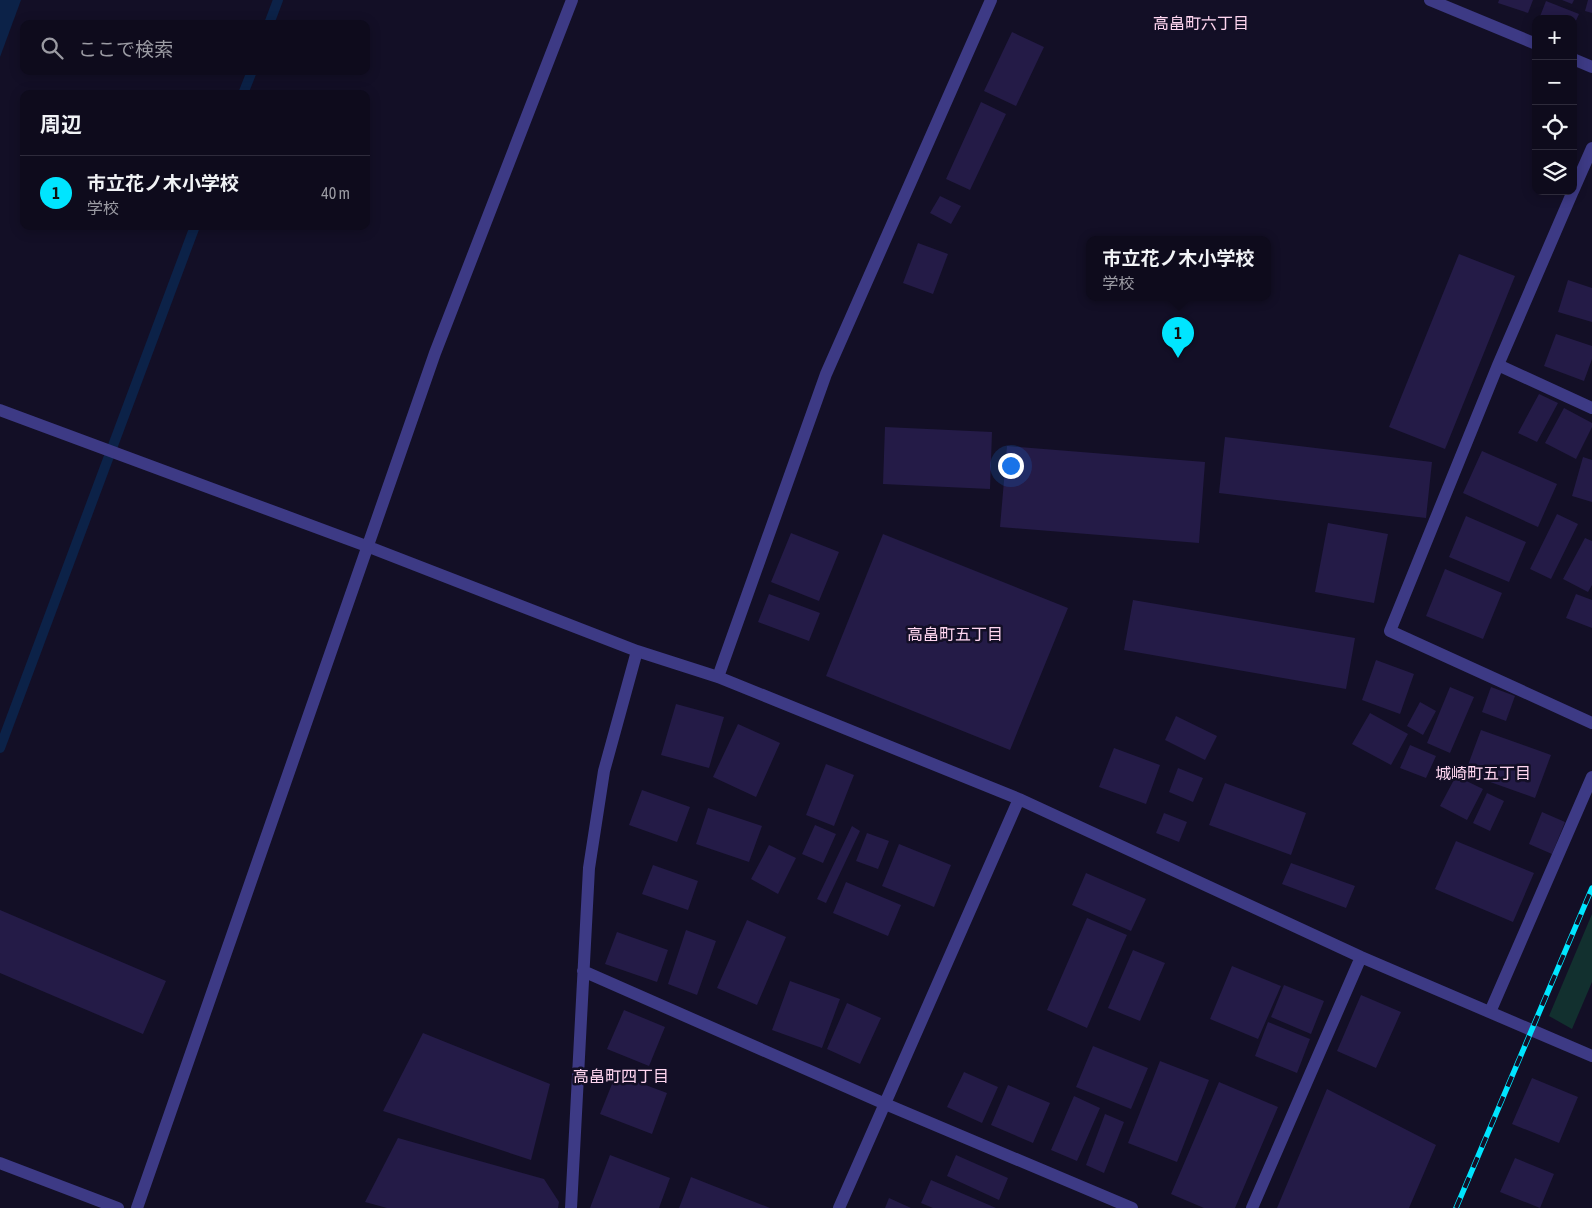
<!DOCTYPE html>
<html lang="ja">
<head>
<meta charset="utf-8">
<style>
	body { margin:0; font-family:"Asap Condensed","Noto Sans JP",sans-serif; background:#1c1929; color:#f1f3f6 }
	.controls { position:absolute; right:15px; top:15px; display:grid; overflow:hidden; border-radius:10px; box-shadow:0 2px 12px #0003 }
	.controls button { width:45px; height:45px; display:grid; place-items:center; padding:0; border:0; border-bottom:1px solid #2e2b3b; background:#0e0b1c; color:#f1f3f6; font:25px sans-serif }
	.you { position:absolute; left:1010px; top:465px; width:18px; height:18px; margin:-12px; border:4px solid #fff; border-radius:50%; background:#1a73e8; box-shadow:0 0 0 8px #1a73e833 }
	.badge { display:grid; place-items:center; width:32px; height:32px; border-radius:50%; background:#00e5ff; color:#111; font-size:16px; font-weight:700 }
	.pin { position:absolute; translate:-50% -41px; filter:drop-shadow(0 1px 2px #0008) }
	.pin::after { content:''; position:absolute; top:26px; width:18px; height:15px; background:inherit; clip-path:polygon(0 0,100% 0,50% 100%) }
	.popup { position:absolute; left:1086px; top:236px; width:185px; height:65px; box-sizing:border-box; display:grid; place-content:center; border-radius:10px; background:#0e0b1c; filter:drop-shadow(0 1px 4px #0005); font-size:16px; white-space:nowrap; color:#9b9ba3 }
	.popup b { font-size:19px; color:#f1f3f6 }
	.popup::after { content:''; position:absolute; left:50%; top:100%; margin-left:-10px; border:10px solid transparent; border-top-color:#0e0b1c }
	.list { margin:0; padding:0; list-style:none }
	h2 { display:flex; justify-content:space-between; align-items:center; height:65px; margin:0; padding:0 20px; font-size:21px }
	h2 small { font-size:16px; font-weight:400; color:#9b9ba3 }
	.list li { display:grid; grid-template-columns:32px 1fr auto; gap:15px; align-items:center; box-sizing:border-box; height:75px; padding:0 20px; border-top:1px solid #2e2b3b }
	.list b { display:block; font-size:19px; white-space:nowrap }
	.list p { margin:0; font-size:16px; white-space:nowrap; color:#9b9ba3 }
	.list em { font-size:16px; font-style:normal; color:#9b9ba3 }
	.icon { flex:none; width:28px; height:28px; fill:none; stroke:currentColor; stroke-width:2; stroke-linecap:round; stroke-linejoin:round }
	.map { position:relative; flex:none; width:1592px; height:1208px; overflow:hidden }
	.search { position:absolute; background:#0e0b1c; box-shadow:0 2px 12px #0003; left:20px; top:20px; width:350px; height:55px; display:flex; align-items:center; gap:12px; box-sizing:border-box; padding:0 18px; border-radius:10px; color:#9b9ba3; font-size:19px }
	.panel { position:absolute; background:#0e0b1c; box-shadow:0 2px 12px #0003; left:20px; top:90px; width:350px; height:140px; border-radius:10px }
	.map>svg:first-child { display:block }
	.green { fill:#12302f }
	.water { fill:#0c2248 }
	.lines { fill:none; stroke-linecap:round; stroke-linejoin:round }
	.stream { stroke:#0c2248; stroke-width:10 }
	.building { fill:#241b47 }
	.minor { stroke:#3d3a85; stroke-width:12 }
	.rail-casing { stroke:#00e5ff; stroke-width:5.5 }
	.rail { stroke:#130f26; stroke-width:4; stroke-dasharray:11; stroke-linecap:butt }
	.labels { text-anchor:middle; stroke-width:5; stroke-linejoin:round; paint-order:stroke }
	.neighbourhood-label { font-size:16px; fill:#ffd6f0; stroke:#130f26 }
</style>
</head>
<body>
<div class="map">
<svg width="1592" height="1208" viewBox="0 0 1592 1208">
	<rect width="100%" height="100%" fill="#130f26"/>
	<path class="green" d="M1592 914V982L1572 1029 1549 1016Z"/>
	<path class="water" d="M0 0H21L0 57Z"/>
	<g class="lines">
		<path class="stream" d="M269 24 278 0
			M243 94 252 71
			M0 748 195 226"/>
	</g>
	<path class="building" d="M1499 0H1533L1528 13 1498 3Z
		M1562 0H1574L1572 4Z
		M1588 0H1592V13L1585 11Z
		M1546 1 1579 14 1573 27V19H1539Z
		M1012 32 1044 47 1016 106 984 91Z
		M981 102 1006 114 970 190 946 179Z
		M940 196 961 206 951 224 930 213Z
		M918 243 948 254 933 294 903 283Z
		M1459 254 1515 276 1445 449 1389 427Z
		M1568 280 1592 288V322L1558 312Z
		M1556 334 1592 346V359L1584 381 1544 366Z
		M1539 394 1558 403 1537 442 1518 433Z
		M1564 408 1592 423V427L1576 459 1545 443Z
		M885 427 992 432 990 489 883 484Z
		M1225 437 1432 462 1426 518 1219 493Z
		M1007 446 1205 462 1199 543 1000 527Z
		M1482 451 1557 484 1538 527 1463 493Z
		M1583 457 1592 460V502L1572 496Z
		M1557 514 1578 524 1551 579 1530 569Z
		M1466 516 1526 542 1509 582 1449 557Z
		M1328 523 1388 534 1374 603 1315 592Z
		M791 533 839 552 819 601 771 582Z
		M883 534 1068 608 1010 750 826 676Z
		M1585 538 1592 541V585L1588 592 1563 579Z
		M1445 569 1502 593 1483 639 1426 616Z
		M769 594 820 613 809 641 758 622Z
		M1576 594 1592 600V628L1566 618Z
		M1133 600 1355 638 1346 689 1124 650Z
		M1376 660 1414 674 1400 714 1362 700Z
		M1450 687 1474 697 1450 753 1427 743Z
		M1491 687 1515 696 1506 721 1482 712Z
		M1420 702 1436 711 1423 735 1407 726Z
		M676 704 724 717 709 768 661 755Z
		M1370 713 1408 734 1391 765 1352 744Z
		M1176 716 1217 736 1205 760 1165 740Z
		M738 724 780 743 756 797 713 777Z
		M1481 730 1551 755 1535 798 1465 773Z
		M1410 745 1436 756 1426 778 1400 768Z
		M1114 748 1160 765 1146 804 1099 787Z
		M826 764 854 775 834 826 806 815Z
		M1178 768 1203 778 1193 802 1169 792Z
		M1456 776 1483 789 1467 820 1440 806Z
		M1225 783 1306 813 1291 855 1209 825Z
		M642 790 690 807 677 842 629 825Z
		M1487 793 1504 801 1490 831 1473 823Z
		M708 808 762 826 749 862 696 844Z
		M1542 812 1565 822 1552 854 1529 844Z
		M1164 813 1187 822 1179 842 1156 833Z
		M815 825 836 834 823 863 802 854Z
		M852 826 860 831 826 903 817 899Z
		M867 833 889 841 878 869 856 861Z
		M1456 841 1534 873 1513 922 1435 889Z
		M899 844 951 865 934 907 882 886Z
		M769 845 796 858 778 894 751 879Z
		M1291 863 1355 886 1346 908 1282 884Z
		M653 865 698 881 688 910 642 894Z
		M1086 873 1146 899 1131 931 1072 905Z
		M846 882 901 905 888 936 833 913Z
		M0 910 166 981 143 1034 0 973Z
		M1087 918 1127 935 1087 1028 1047 1010Z
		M747 920 786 937 757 1005 717 988Z
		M686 930 716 941 697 995 668 984Z
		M617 932 668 950 657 982 605 964Z
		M1133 950 1165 963 1140 1021 1108 1008Z
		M1232 966 1281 986 1258 1039 1210 1019Z
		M790 981 840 999 822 1048 772 1030Z
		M1284 985 1324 1001 1311 1034 1271 1017Z
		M1361 995 1401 1012 1376 1068 1337 1051Z
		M847 1003 881 1018 860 1064 827 1049Z
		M624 1010 665 1027 649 1066 607 1049Z
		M1268 1022 1310 1039 1297 1073 1255 1056Z
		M423 1033 550 1084 531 1160 383 1111Z
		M1093 1046 1148 1068 1131 1109 1076 1087Z
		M1160 1061 1209 1080 1177 1162 1128 1143Z
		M964 1072 998 1087 982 1123 947 1107Z
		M616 1074 667 1093 652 1134 600 1114Z
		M1532 1078 1578 1097 1559 1143 1512 1124Z
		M1219 1082 1278 1107 1235 1208H1204L1171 1194Z
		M1008 1085 1050 1103 1033 1143 991 1125Z
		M1327 1089 1436 1145 1409 1208H1277Z
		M1074 1096 1100 1108 1077 1161 1051 1150Z
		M1105 1114 1124 1122 1104 1173 1086 1165Z
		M398 1138 544 1179 559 1202 558 1208H387L365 1202Z
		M610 1155 670 1178 659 1208H590Z
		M956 1155 1008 1178 999 1200 947 1176Z
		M1515 1158 1554 1174 1540 1208 1500 1192Z
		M691 1177 770 1208H679Z
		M931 1180 996 1208H933L921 1203Z
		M889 1198 911 1208H885Z"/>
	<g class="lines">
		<path class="minor" d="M1430 0 1536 44
			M1573 59 1592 67
			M1573 191 1498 365 1390 631 1592 723
			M1573 191 1592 148
			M1498 365 1592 408
			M0 410 369 547 637 651 718 677 1019 799 1361 957 1592 1056
			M718 677 826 374 991 0
			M583 971 883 1103 1132 1208
			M1490 1012 1592 777
			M0 1163 118 1208
			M137 1208 435 353 572 0
			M571 1208 589 868 604 771 637 651
			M839 1208 1019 799
			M1252 1208 1361 957"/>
		<defs>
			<path id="rail" d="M1456 1208 1592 888"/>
		</defs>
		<use href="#rail" class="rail-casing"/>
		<use href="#rail" class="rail"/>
	</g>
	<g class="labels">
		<g class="neighbourhood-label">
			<text x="1201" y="29">高畠町六丁目</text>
			<text x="955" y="640">高畠町五丁目</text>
			<text x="1483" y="779">城崎町五丁目</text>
			<text x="621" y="1082">高畠町四丁目</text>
		</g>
	</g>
</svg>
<div class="controls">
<button>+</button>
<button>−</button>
<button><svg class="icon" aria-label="locate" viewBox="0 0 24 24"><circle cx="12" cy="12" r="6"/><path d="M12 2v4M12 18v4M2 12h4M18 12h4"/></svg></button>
<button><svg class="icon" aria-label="layers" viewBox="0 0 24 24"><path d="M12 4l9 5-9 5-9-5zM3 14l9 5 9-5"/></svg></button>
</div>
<div class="you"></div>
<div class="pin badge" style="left:1178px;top:358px">1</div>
<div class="popup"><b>市立花ノ木小学校</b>学校</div>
<div class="search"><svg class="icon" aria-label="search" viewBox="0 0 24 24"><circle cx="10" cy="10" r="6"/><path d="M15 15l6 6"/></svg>ここで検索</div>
<section class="panel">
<h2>周辺<small></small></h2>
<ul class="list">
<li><span class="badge">1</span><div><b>市立花ノ木小学校</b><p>学校</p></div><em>40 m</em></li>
</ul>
</section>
</div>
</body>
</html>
